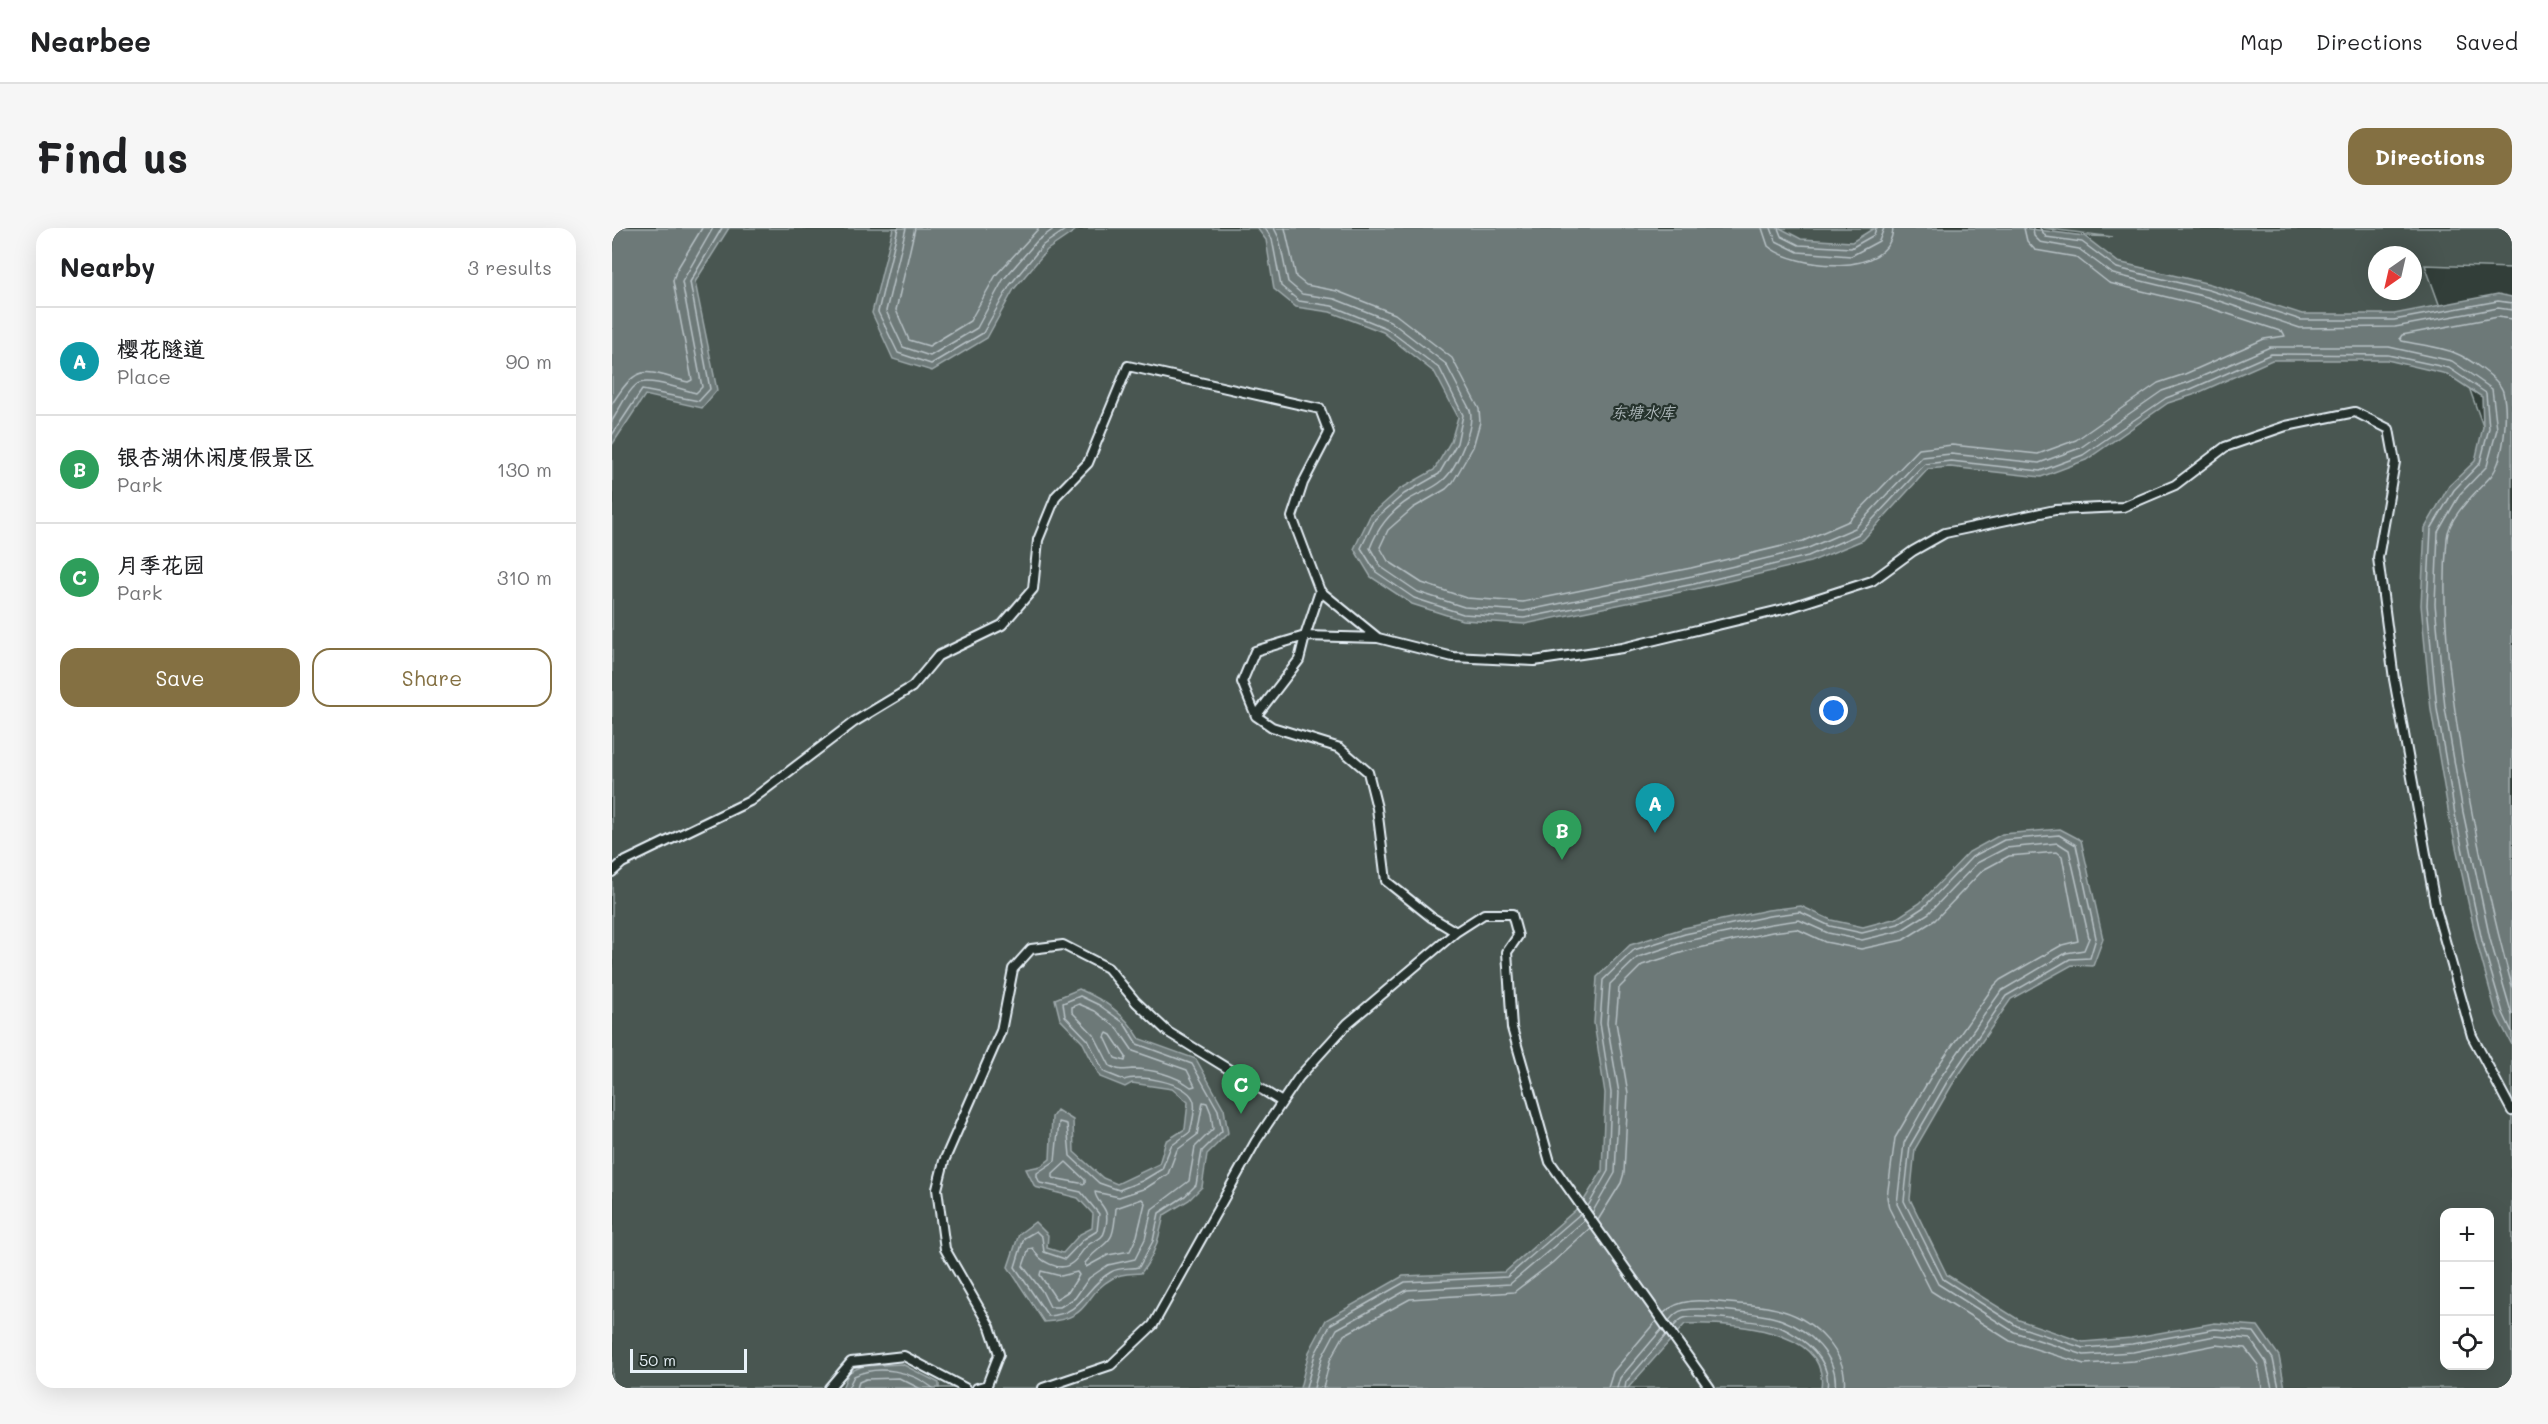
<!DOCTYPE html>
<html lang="en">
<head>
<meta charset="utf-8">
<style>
	body { margin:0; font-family:Mali,"LXGW WenKai TC",sans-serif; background:#f6f6f6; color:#202124 }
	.controls { position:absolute; right:18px; bottom:18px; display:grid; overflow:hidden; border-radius:12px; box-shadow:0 6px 24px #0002 }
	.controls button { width:54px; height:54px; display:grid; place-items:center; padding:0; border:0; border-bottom:2px solid #e0e0e0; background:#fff; color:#202124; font:30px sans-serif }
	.compass { position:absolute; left:1756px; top:18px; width:54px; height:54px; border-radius:50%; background:#fff; box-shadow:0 6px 24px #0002; rotate:214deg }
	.scale { position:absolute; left:18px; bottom:15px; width:117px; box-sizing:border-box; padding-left:6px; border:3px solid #e8f1f8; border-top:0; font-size:16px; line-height:21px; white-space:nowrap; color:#e8f1f8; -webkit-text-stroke:4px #26332d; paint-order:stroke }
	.you { position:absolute; left:1222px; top:483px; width:21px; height:21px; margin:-15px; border:4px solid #fff; border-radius:50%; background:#1a73e8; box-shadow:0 0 0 9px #1a73e833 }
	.badge { display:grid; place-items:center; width:39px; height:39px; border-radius:50%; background:#847042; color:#fff; font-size:20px; font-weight:700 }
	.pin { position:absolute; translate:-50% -50px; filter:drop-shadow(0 2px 3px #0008) }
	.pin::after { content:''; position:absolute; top:32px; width:21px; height:18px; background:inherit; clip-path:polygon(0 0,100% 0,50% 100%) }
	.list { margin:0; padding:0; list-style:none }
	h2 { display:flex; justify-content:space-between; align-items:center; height:78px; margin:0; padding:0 24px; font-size:26px }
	h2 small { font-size:20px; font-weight:400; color:#757577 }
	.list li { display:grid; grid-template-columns:39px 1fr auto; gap:18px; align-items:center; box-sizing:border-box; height:108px; padding:0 24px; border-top:2px solid #e0e0e0 }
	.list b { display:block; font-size:22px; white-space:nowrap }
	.list p { margin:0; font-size:20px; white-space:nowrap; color:#757577 }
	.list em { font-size:20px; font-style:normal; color:#757577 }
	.actions { display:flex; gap:12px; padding:18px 24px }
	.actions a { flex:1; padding:14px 0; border:2px solid #847042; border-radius:18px; text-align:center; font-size:21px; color:#847042 }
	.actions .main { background:#847042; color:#fff }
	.icon { flex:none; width:33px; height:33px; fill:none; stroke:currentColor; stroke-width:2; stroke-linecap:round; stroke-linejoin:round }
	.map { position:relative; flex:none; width:1900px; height:1160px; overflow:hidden; border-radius:18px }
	header { display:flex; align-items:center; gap:36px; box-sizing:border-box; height:84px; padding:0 30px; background:#fff; border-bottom:2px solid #e0e0e0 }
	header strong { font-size:28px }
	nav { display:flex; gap:33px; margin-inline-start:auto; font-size:21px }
	.intro { display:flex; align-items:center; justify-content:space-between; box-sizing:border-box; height:144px; padding:0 36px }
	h1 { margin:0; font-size:42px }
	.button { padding:15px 27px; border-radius:18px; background:#847042; color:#fff; font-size:21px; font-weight:700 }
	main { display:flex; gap:36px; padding:0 36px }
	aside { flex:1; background:#fff; border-radius:18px; box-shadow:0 6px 24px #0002 }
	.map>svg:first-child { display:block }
	.green { fill:#495651; stroke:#98a4a4; stroke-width:1.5; fill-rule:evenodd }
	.water { fill:#6d7978; stroke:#9ea9ab; stroke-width:1.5 }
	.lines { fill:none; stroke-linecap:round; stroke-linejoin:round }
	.shore { stroke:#b7c1c5; stroke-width:1.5 }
	.lane-casing { stroke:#e8f1f8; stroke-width:12 }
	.lane { stroke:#26332d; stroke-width:8 }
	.labels { text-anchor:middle; stroke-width:4.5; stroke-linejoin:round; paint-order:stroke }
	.water-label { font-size:16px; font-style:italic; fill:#b1bbbe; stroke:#26332d }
</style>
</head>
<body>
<header>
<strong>Nearbee</strong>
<nav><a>Map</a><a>Directions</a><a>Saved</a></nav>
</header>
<div class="intro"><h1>Find us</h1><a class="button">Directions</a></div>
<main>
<aside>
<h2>Nearby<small>3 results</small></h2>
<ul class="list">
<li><span class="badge" style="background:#0f9aa8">A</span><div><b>樱花隧道</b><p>Place</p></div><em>90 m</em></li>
<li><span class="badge" style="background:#2e9e5b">B</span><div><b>银杏湖休闲度假景区</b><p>Park</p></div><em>130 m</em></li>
<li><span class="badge" style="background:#2e9e5b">C</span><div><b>月季花园</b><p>Park</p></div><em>310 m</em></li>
</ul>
<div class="actions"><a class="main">Save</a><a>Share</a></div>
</aside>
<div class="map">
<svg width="1900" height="1160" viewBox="0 0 1900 1160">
	<rect width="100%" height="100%" fill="#323e39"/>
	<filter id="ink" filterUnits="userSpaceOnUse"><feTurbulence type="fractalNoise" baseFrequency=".0167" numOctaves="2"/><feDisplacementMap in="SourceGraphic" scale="12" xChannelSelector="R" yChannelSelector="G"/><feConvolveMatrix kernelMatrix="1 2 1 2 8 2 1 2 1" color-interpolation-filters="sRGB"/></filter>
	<g filter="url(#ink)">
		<path class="green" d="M0 0H1296L1501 9 1430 0H1900V40L1813 37 1900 279V1160H0ZM1765 27H1801V63H1765ZM1832 984H1878V1138H1832Z"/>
		<path class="water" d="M0 0H117L83 54 105 162 90 180 33 167 0 217Z
			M281 0H467L435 22 402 61 375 110 320 143 281 131 260 85Z
			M645 0H1168L1189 11 1240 14 1262 0H1412L1472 8 1506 34 1598 56 1690 86H1782L1886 66 1900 69V817L1885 788 1865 715 1837 587 1819 482 1809 377 1813 300 1837 258 1863 233 1871 199 1870 169 1835 146 1775 132H1660L1581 167 1556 175 1474 232 1429 249 1338 239 1316 241 1251 312 1198 334 1083 361 913 396 850 392 800 376 759 349 742 321 758 288 788 261 822 242 839 213 846 189 823 145 771 104 718 84 684 79 662 61 654 12Z
			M1448 601 1469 612 1491 711 1481 738 1460 737 1399 771 1340 857 1303 921 1298 971 1335 1047 1407 1092 1471 1114 1519 1110 1603 1095 1646 1098 1667 1128 1673 1160H1209C1218 1099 1113 1095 1073 1096L1016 1160H688L697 1124 714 1092 791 1048 893 1044 969 977 990 943 993 865 982 795 985 749 1018 717 1072 700 1156 682 1189 678 1219 692 1251 699 1285 690 1308 675 1357 624 1390 606Z
			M467 761C494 773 513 786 528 811L584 831 612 881 616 905 595 926 590 959 577 972 552 987C547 1010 543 1027 529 1045 521 1046 509 1045 501 1050 468 1068 482 1091 432 1094L396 1039 407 1006 423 994 436 1007 435 1020 451 1025 468 1006 480 1000 481 986 466 970 423 959 414 941 429 938 438 931 440 889 445 882 461 892 462 924 491 950 505 956 547 936 554 913 573 901 576 874 560 861 520 855 513 859 488 849 471 815 448 791 443 771Z
			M290 1136 327 1155V1160H230L237 1144 251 1138Z"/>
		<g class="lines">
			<path class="shore" d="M286 0 266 84 286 125 319 136 371 105 398 57 431 17 456 0
				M294 0 274 83 291 119 318 128 365 100 391 52 425 13 443 0
				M303 0 284 82 297 112 317 118 358 93 384 47 427 0
				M653 0 660 11 669 58 687 73 720 78 774 100 828 141 851 187 845 215 827 246 792 266 763 291 749 320 764 344 802 370 851 386 912 390 1082 356 1196 328 1247 306 1313 236 1339 233 1428 243 1471 227 1554 170 1579 161 1659 126 1776 127 1837 140 1874 165 1877 200 1868 235 1842 262 1819 301 1815 377 1825 481 1843 586 1870 713 1891 785 1900 804
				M662 0 667 10 676 54 690 66 723 71 778 93 834 136 858 182C863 198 844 242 830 253 821 261 808 265 798 271 779 283 766 299 758 320L769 339 806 364 852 379 912 383 1080 348 1194 321 1243 300 1310 229 1339 226 1427 235 1468 220 1550 163 1577 154 1658 119H1777L1840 133 1880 161 1885 201 1875 238 1848 266 1826 304 1823 376 1833 480 1851 584 1878 711 1900 787
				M673 0 684 49 694 57 725 63 783 86 840 130 867 181 868 194 861 219 841 254 834 261 801 280 776 302 768 319 776 333 810 355 854 370 911 374 1079 340 1191 313 1237 293 1307 221 1340 217 1426 226 1464 212 1546 155 1573 146 1652 111 1673 108 1671 104 1592 78 1497 55 1464 29 1423 22 1415 13 1412 0
				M1150 0 1156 18C1182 41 1279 51 1281 0
				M1159 0 1164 13 1186 24 1239 28 1267 13 1272 0
				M1166 0 1169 8 1187 17 1239 20 1262 7 1264 0
				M1421 0 1422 8 1428 14 1467 21 1501 46 1595 69 1688 100 1783 99 1886 80 1900 82
				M1428 0 1434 9 1470 14 1505 40 1597 62 1689 92H1782L1886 73 1900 75
				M1900 91 1886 89 1790 107 1788 110 1790 113C1807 117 1827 118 1843 125 1856 130 1888 151 1891 164 1896 185 1893 231 1879 248 1865 264 1837 287 1835 310 1828 385 1839 461 1851 536 1864 610 1880 685 1900 758
				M0 176C27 133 32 143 76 154L80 152 61 53 64 43 90 0
				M0 193C7 182 14 165 24 157 34 148 71 162 84 165L90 159 70 54 101 0
				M0 207 30 162 87 173 98 161 78 54 110 0
				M468 768 487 777 512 795 525 816 580 836 606 882 610 903 590 923 584 957 573 968 547 985 541 1013 527 1039C518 1041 507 1039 499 1044 472 1059 472 1086 436 1088L403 1039 412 1010 424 1003 430 1009 432 1024 453 1031 472 1011 485 1003 487 986 469 964 428 955 425 949V945L443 933 447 894 455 896 458 928 487 955 507 962 530 953 550 941 559 918 578 904C580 896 585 878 581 871 573 854 527 846 512 852L492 844 476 812 453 788 451 775Z
				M467 776 483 783 506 801 521 823 575 842 583 858 579 859C563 847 540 841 520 841 509 842 509 843 498 838L482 807 460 784V779Z
				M495 805 499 807 514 829 513 833 503 830 493 809Z
				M591 874 595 875 599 885 601 901 583 919 577 953 540 981 533 1011 523 1031 496 1037 477 1050 463 1070 448 1079H438L430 1063 411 1038 417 1021 421 1020C426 1033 448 1045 460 1035 467 1030 470 1022 476 1017 482 1012 491 1012 493 1002 500 978 485 978 483 964L507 969 534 960 556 946 565 922 585 907Z
				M454 934 473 952V956L441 950V946Z
				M530 971 533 975 525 1008 518 1023 496 1027 474 1039 473 1035C496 1007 501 1023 504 980Z
				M976 978 996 943 999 865 988 795 991 752 1022 722 1073 706 1157 688 1188 684 1218 698 1250 705 1286 696 1312 679 1360 629 1392 612 1447 607 1464 617 1484 710 1478 730 1458 731 1394 768 1335 854 1298 918 1292 973 1331 1051 1405 1098 1471 1120 1520 1116 1603 1101 1642 1104 1661 1131 1667 1160
				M980 985 1003 945 1007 865 995 795 998 756 1026 729 1075 713 1159 696 1187 692 1216 705 1250 712 1288 703 1317 685 1365 635 1394 620 1446 615 1457 622 1477 710 1472 722 1454 725 1389 763 1328 850 1292 915 1285 976 1326 1056 1402 1104 1472 1127 1521 1124 1603 1108 1638 1111 1654 1134 1660 1160
				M986 992 1009 955 1012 945 1016 865 1004 794 1007 760 1030 737 1078 722 1160 704 1185 701 1213 714 1249 721 1291 712 1323 692 1371 642 1397 628 1445 624 1450 628 1466 713 1450 717 1388 752 1381 759 1321 845 1283 910 1275 969 1277 980 1319 1063 1398 1113 1472 1136 1522 1133 1604 1117 1633 1120 1646 1137 1650 1160
				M429 1043 449 1048 465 1044 467 1047 457 1063 444 1071 428 1047Z
				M1052 1085C1069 1068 1094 1073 1117 1075 1134 1077 1154 1077 1171 1083 1202 1092 1237 1126 1232 1160
				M1057 1093C1061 1088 1065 1083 1072 1082 1091 1079 1151 1085 1170 1092 1197 1102 1227 1129 1223 1160
				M1061 1099C1064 1096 1068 1091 1072 1090 1083 1086 1156 1094 1168 1099 1192 1110 1220 1132 1215 1160
				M236 1160 242 1148C267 1136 299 1143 321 1160
				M245 1160 247 1154 254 1151 287 1150 307 1160
				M694 1160 703 1126 719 1096 793 1054 895 1049 968 986
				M702 1160 710 1129 725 1101 795 1062 898 1056 973 992
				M711 1160 718 1132 732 1107 798 1071 902 1064 940 1035 978 1000
				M996 1160 1001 1144 1044 1093
				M1005 1160 1008 1150 1050 1101
				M1013 1160 1014 1154 1054 1107"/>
			<defs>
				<path id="lane" d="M708 363 766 410 841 429 922 433 1010 420 1176 380 1260 353 1301 323 1333 305 1443 282 1511 279 1563 257 1613 219 1674 198 1743 184 1777 201 1783 234 1766 330 1782 451 1824 681 1860 808 1900 883
					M644 488 687 432 693 408 766 410
					M0 644 10 635 138 573 242 494 300 459 326 428 390 397 421 361 426 312 444 268 476 235 516 138 708 181 717 205 691 255 680 289 708 363 693 408 643 423 630 454 644 488 660 499 728 520 756 544 765 580 774 653 819 689 844 704 736 795 687 849 644 913 541 1097 499 1137 431 1160
					M844 704 872 686H900L906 708 895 724 900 800 938 934 1098 1160
					M217 1160 239 1134 292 1128 353 1160
					M365 1160 375 1157 387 1126 378 1099 333 1021 325 961 332 933 389 803 401 741 419 721 451 717 496 740 524 774 556 804 670 874"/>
			</defs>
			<use href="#lane" class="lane-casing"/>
			<use href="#lane" class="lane"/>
		</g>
	</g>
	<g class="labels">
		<g class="water-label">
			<text x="1031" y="190">东塘水库</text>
		</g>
	</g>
</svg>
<div class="controls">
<button>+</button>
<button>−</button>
<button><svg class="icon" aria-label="locate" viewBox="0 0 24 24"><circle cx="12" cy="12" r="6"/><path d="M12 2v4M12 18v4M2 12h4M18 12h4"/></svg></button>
</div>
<svg class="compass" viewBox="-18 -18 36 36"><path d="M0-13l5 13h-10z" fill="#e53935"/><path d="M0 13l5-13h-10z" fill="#757577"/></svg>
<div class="scale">50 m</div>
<div class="you"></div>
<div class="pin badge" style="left:1043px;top:605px;background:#0f9aa8">A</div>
<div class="pin badge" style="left:950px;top:632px;background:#2e9e5b">B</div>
<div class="pin badge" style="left:629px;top:886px;background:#2e9e5b">C</div>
</div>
</main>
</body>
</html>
